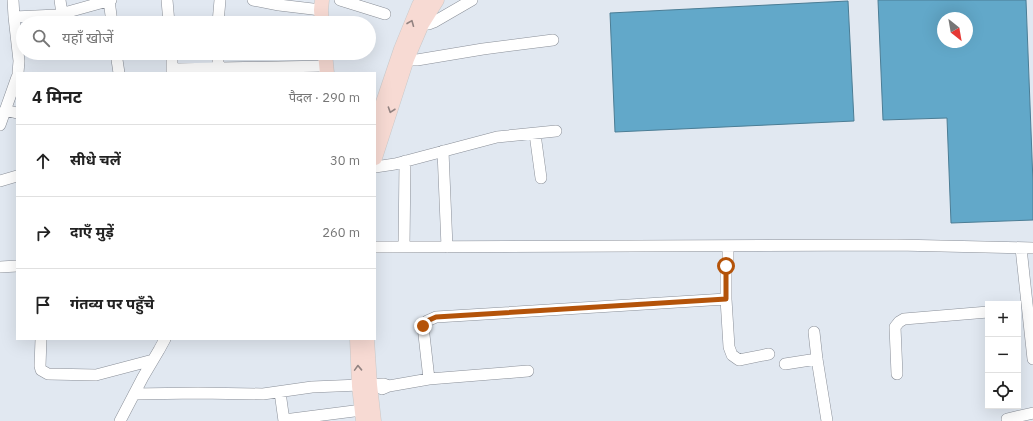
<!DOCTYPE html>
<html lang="hi">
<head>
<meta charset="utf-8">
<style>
	body { margin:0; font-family:"IBM Plex Sans","Noto Sans Devanagari",sans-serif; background:#f2f2f2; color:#222 }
	.controls { position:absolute; right:12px; bottom:12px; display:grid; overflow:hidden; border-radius:0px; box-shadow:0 4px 16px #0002 }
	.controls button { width:36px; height:36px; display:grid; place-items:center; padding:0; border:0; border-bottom:1px solid #e0e0e0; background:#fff; color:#222; font:20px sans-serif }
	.compass { position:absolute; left:937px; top:12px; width:36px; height:36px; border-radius:50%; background:#fff; box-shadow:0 4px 16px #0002; rotate:149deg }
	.stop { position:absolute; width:12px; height:12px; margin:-9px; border:3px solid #b45309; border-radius:50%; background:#fff }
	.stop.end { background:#b45309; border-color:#fff; box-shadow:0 1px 4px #0008 }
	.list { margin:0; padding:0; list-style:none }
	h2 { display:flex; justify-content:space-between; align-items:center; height:52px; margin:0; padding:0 16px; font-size:17px }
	h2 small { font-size:13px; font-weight:400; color:#767676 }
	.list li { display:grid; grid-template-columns:26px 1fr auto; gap:12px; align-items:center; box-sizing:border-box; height:72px; padding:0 16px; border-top:1px solid #e0e0e0 }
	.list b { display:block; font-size:15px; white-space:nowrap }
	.list em { font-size:13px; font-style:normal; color:#767676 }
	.icon { flex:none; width:22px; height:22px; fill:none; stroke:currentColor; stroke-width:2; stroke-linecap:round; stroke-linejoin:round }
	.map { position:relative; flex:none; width:1033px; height:421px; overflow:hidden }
	.search { position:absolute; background:#fff; box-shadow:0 4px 16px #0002; left:16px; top:16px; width:360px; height:44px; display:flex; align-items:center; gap:10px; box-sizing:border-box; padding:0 14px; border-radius:22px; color:#767676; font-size:15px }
	.panel { position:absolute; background:#fff; box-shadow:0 4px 16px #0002; left:16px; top:72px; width:360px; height:268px; border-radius:0px }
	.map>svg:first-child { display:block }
	.water { fill:#62a8c9; stroke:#4b7d95; fill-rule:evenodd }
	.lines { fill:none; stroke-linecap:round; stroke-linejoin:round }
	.minor-casing { stroke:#8a8f98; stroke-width:12 }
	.major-casing { stroke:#c7c8c9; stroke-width:15 }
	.minor { stroke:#fff; stroke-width:11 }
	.major { stroke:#f7dad3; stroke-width:14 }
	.oneway { stroke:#928381 }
	.route { stroke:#b45309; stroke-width:5 }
</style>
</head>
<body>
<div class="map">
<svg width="1033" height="421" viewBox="0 0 1033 421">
	<rect width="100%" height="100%" fill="#e1e8f1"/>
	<path class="water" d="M878 0H1026L1033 183V220L951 223 947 118 883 120ZM943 18H967V42H943Z
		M848 1 854 121 615 132 610 13Z"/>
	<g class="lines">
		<defs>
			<path id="minor" d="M13 0 14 17
				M60 0 62 14
				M109 0 112 23
				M167 0 169 23
				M253 0 279 5 321 10
				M340 0 385 14
				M218 23 220 0
				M422 24H429L434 22 472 0
				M116 53 119 73
				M172 53V73
				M218 53V73
				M400 58 410 60H417L483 49 553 40
				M172 69 326 66
				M18 73 19 61 14 17 57 15 111 0
				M5 110 17 113
				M0 125 17 77
				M535 134 541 178
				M443 151 447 247
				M375 167 395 164 497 137 556 131
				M0 181 17 176
				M728 246V263L726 266V299L729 347 732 355 739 360 769 354
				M375 247 897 245 1033 248
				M404 247 405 161
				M1021 248 1033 359
				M0 267 17 266
				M814 332 817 359 827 421
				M41 339 40 366 41 370 48 374 96 375 153 360
				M785 364 817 359
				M897 374 895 327 899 322 904 319 988 312
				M429 379 423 326 427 321 436 317 726 299
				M382 389 389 386 429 379 528 371
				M280 392 284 421
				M134 394 198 393 263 394 312 387 384 384 389 386
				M1007 419 1033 413
				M284 420 362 410
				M120 421 143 377 159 350 165 339"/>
			<path id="major" d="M322 0 321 10 322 23
				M325 53 327 73
				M375 126 401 49 419 5 422 0
				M375 158 407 59 422 24 437 0
				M357 339 359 386 363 421
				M367 339 370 385 374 421"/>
		</defs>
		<use href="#minor" class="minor-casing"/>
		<use href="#major" class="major-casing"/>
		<use href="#minor" class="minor"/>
		<use href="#major" class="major"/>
	</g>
	<defs><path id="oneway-chevron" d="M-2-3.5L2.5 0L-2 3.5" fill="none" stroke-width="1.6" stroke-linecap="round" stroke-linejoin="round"/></defs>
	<g class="oneway">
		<use href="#oneway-chevron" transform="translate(411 23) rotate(-68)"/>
		<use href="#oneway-chevron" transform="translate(391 110) rotate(109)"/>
		<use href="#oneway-chevron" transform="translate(358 368) rotate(-92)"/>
	</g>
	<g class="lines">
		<path class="route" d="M423 326 427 321 436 317 726 299V266"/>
	</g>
</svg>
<div class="controls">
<button>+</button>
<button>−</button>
<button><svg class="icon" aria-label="locate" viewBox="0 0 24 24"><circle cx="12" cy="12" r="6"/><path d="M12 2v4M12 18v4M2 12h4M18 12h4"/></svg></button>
</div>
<svg class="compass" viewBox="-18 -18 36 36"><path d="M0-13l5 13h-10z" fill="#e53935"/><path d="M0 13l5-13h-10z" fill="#767676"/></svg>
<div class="stop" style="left:726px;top:266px"></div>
<div class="stop end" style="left:423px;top:326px"></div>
<div class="search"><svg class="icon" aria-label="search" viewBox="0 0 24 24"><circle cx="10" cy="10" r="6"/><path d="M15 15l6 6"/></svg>यहाँ खोजें</div>
<section class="panel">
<h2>4 मिनट<small>पैदल · 290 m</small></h2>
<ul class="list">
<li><svg class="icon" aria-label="ahead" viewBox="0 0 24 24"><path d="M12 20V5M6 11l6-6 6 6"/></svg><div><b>सीधे चलें</b></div><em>30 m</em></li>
<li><svg class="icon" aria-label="right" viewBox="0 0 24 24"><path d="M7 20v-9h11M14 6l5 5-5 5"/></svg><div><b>दाएँ मुड़ें</b></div><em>260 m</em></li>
<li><svg class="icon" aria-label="arrive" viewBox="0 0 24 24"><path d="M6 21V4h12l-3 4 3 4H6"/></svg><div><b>गंतव्य पर पहुँचे</b></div></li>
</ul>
</section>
</div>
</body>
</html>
